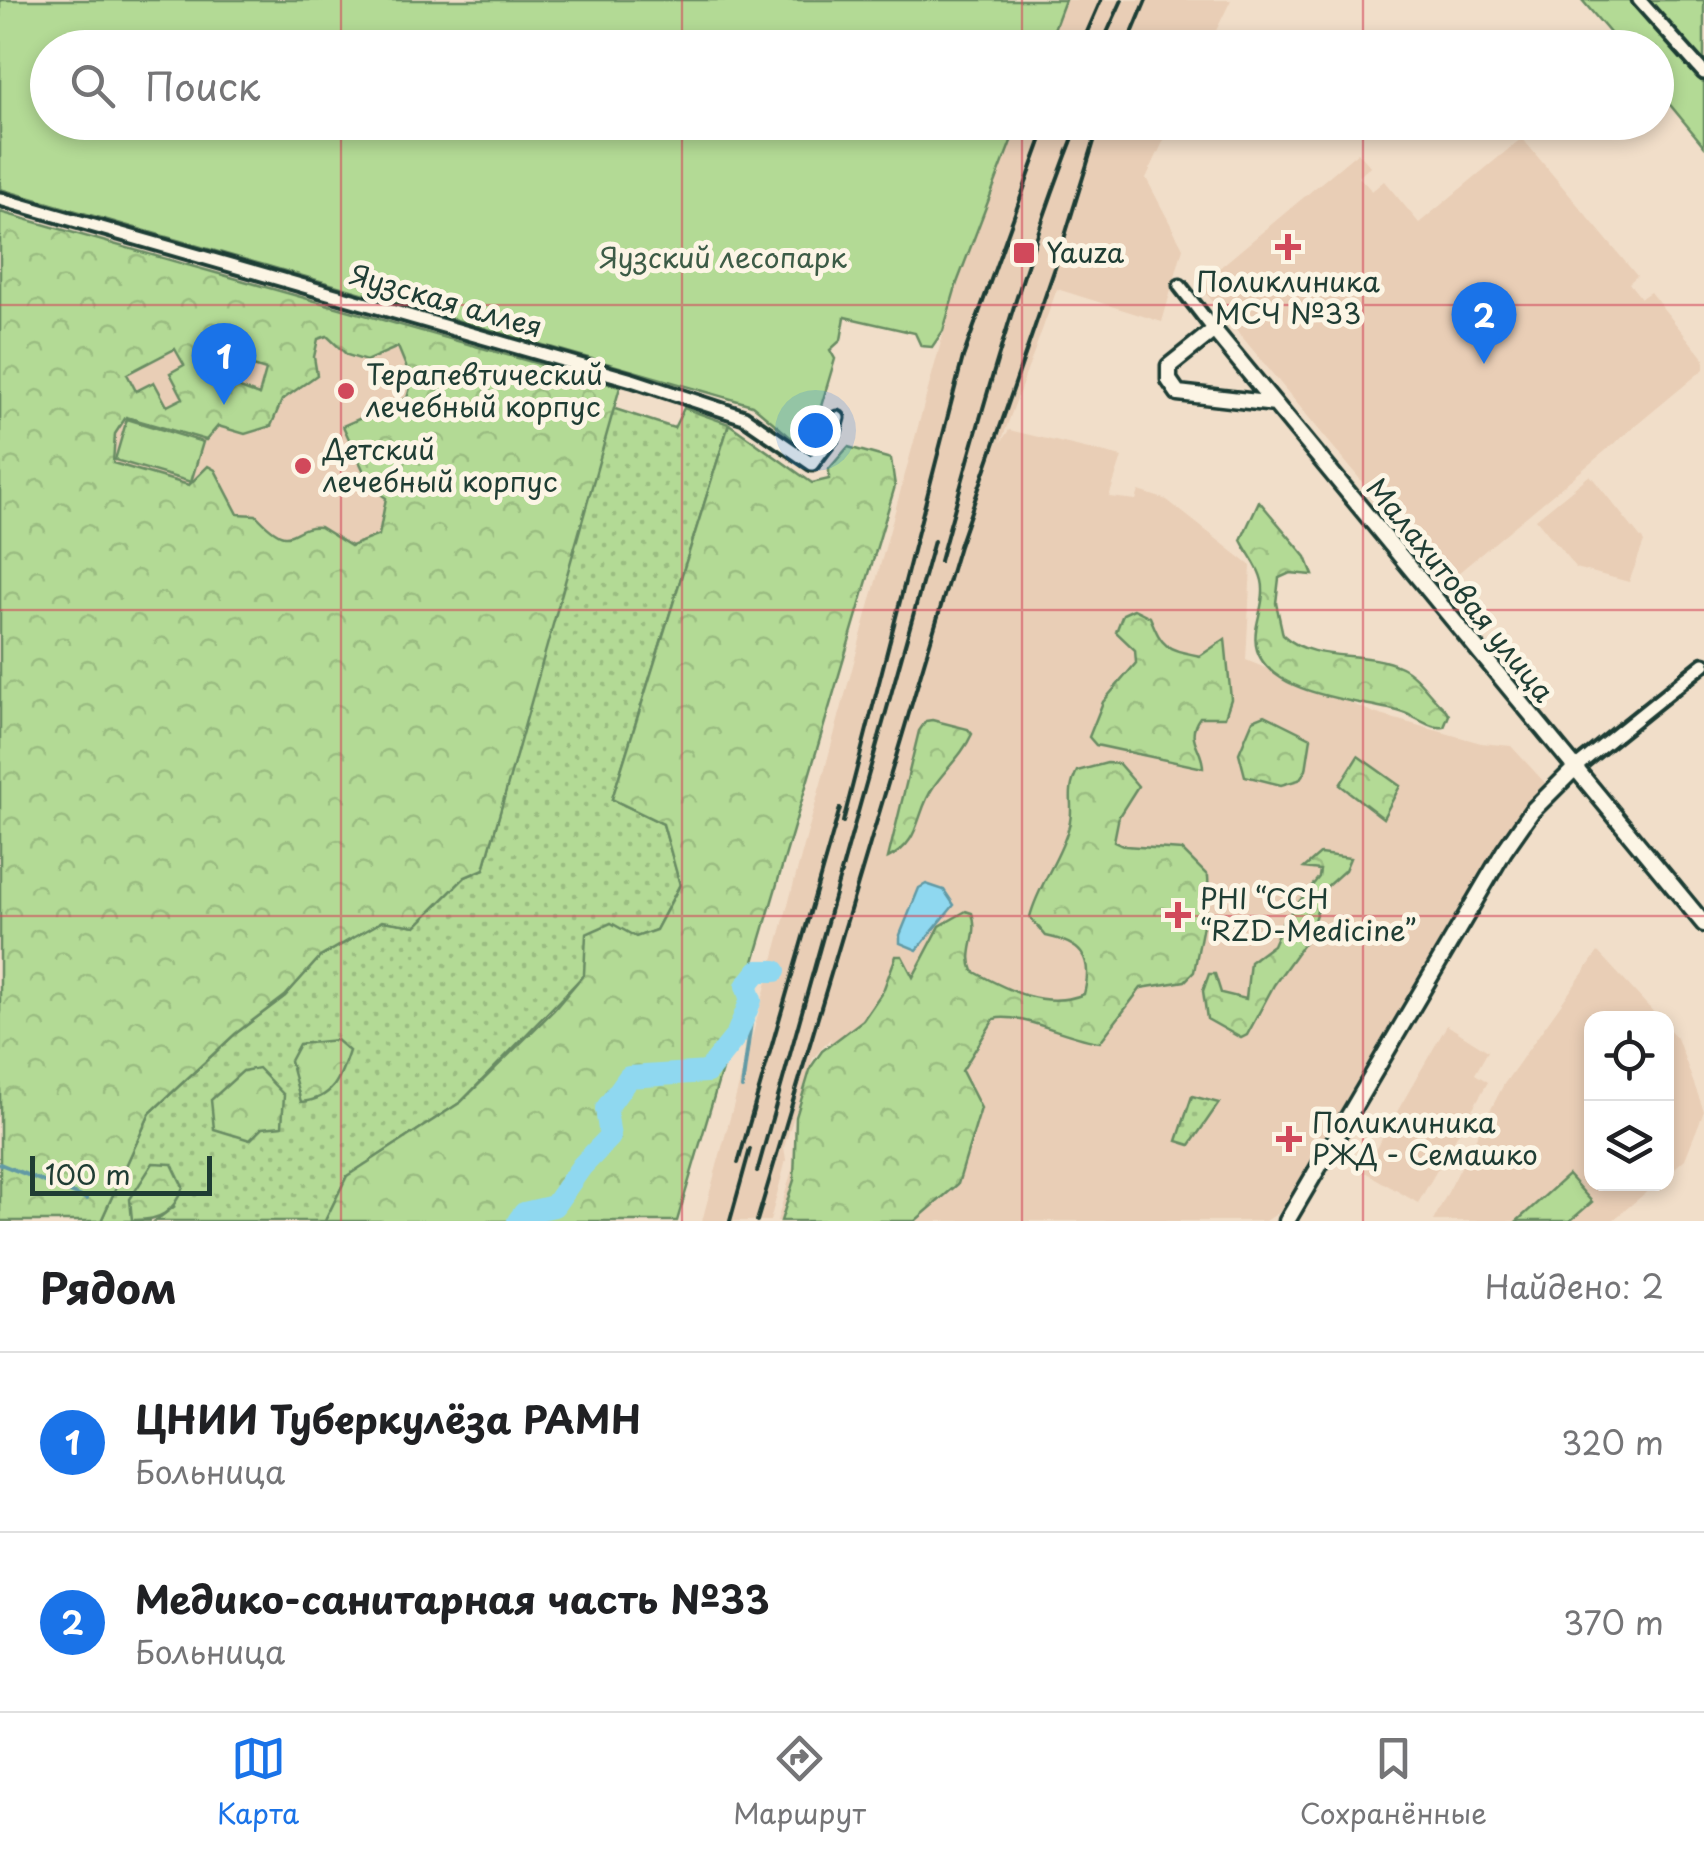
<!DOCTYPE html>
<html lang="ru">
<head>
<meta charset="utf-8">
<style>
	body { margin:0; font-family:"Playpen Sans",sans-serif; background:#f2f2f2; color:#202124 }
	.controls { position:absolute; right:30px; bottom:30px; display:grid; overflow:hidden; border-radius:20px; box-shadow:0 5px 15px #0003 }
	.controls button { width:90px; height:90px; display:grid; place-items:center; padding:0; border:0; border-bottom:2px solid #e0e0e0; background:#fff; color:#202124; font:50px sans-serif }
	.scale { position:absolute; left:30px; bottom:25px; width:182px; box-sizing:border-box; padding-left:10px; border:5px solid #1f3d34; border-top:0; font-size:28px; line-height:35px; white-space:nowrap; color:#1f3d34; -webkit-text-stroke:8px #fcf5e5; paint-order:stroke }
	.you { position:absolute; left:815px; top:430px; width:35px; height:35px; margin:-25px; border:8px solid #fff; border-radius:50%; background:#1a73e8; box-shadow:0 0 0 15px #1a73e833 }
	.badge { display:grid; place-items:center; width:65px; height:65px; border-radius:50%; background:#1a73e8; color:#fff; font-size:32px; font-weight:700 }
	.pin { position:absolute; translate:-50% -82px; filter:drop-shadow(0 2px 5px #0008) }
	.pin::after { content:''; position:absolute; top:52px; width:35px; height:30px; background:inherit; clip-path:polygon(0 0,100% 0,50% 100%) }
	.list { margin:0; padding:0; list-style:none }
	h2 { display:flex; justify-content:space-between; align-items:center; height:130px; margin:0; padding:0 40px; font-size:42px }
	h2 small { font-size:32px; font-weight:400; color:#757577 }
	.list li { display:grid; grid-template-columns:65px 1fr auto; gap:30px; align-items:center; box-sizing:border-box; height:180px; padding:0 40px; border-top:2px solid #e0e0e0 }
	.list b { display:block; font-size:38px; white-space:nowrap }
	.list p { margin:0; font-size:32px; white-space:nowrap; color:#757577 }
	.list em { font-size:32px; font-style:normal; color:#757577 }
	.icon { flex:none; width:55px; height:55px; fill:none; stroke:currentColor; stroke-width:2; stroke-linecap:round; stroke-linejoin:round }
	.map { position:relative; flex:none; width:1704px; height:1221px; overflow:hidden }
	.search { position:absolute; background:#fff; box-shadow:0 5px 15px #0003; left:30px; right:30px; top:30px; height:110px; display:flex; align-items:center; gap:25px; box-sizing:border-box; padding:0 35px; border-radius:55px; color:#757577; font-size:38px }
	.sheet { height:490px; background:#fff }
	nav { display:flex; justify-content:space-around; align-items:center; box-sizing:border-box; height:140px; border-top:2px solid #e0e0e0; background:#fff; font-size:28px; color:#757577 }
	nav a { display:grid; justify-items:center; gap:5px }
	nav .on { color:#1a73e8 }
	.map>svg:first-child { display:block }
	.built { fill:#e9ceb6 }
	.grass { fill:url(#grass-dots); stroke:#698c64; stroke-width:2.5 }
	.forest { fill:url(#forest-crowns); stroke:#698c64; stroke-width:2.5; fill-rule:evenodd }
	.park { fill:#b3da95; stroke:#698c64; stroke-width:2.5 }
	.water { fill:#8fd8f0; stroke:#629aa5; stroke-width:2.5 }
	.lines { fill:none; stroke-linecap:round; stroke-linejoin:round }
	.stream { stroke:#629aa5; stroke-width:4 }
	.river { stroke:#8fd8f0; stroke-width:22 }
	.minor-casing { stroke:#1f3d34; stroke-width:19 }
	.tertiary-casing { stroke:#1f3d34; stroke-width:21 }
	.minor { stroke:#fcf5e5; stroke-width:11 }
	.tertiary { stroke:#fcf5e5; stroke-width:14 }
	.rail { stroke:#1f3d34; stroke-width:4 }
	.grid { fill:none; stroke:#d1495b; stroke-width:2.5; stroke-opacity:0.55 }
	.poi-dot { fill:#d1495b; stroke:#fcf5e5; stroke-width:4 }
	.labels { text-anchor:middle; stroke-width:10; stroke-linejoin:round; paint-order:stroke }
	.poi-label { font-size:28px; fill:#1f3d34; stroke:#fcf5e5; text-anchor:start }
	.park-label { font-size:28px; fill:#3d5c47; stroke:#fcf5e5 }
	.street-label { font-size:28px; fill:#1f3d34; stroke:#fcf5e5 }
</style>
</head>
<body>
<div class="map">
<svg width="1704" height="1221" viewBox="0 0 1704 1221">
	<defs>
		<pattern id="grass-dots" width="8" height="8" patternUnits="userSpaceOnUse" patternTransform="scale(2.5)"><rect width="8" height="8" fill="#b3da95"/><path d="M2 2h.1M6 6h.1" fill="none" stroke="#9abc81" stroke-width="1.8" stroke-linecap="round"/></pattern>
		<pattern id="forest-crowns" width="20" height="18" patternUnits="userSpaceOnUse" patternTransform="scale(2.5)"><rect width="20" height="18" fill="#b3da95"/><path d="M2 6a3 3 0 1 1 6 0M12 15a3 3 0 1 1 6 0" fill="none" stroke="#9abc81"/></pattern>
	</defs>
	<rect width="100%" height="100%" fill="#f1dec9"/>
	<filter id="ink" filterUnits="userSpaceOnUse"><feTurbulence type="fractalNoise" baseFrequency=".01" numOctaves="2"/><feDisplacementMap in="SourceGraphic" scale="20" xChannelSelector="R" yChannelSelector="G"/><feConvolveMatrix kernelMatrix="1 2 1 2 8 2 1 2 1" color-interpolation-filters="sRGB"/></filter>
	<g filter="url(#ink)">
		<path class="built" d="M1065 0H1231L1208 47 1047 48Z
			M1018 123H1172L1146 178 1183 248 1162 322 1057 289 1001 442 1009 430 1122 457 1109 497 1136 500 1139 491 1167 500 1251 566 1246 660 1377 714 1481 743 1511 746 1547 785 1520 813 1286 1208 1266 1221H777L831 1038 813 1058 784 1147 786 1160 770 1221H702L957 283Z
			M1522 138 1637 276 1629 283 1641 298 1650 292 1704 359V369L1446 583 1199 285 1358 152 1370 166 1359 177 1372 191 1384 181 1419 223Z
			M0 212 464 343 414 533 336 561 0 467Z
			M1590 475 1644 542 1629 582 1576 568 1536 519Z
			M1598 952 1659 1018H1592V1184H1656L1612 1221H1433L1504 1084Z
			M1447 1025 1488 1051 1475 1074 1488 1082 1418 1203 1363 1171Z
			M1667 1027 1677 1038 1704 1111 1685 1159 1667 1175Z"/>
		<path class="grass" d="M612 408 674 428 684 408 729 424 612 799 663 824 680 884 656 930 636 937 585 974 461 1102 347 1176 325 1221H155L175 1206 133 1220 151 1221H101L150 1113 235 1034 285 996 320 957 383 921 416 926 465 877 484 869Z
			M1192 1096 1219 1103 1190 1145 1177 1141Z"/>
		<path class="forest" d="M0 212 620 387 484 869 465 877 416 926 382 921 320 957 285 996 235 1034 150 1113 101 1221H0ZM327 336 347 355 366 361 398 347 412 381 407 398 343 426 371 487 386 498 379 535 351 546 320 527C289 524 294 556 256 515L238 514 215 470 208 466 189 485 113 463 115 434 126 417 206 440 218 426 245 434 271 426 282 400 317 375 314 357 318 339ZM175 349 184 365 170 373 183 398 167 406 154 382 136 391 127 374ZM224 357 266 370 259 395 218 380Z
			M729 424 812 483 829 479V469L848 447 891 459 895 486 677 1221H325L347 1176 461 1102 554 1010 584 974 586 934 611 923 636 937 656 930 680 885 663 824 612 799Z
			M1259 501 1306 557 1313 575 1290 573 1279 578 1276 603 1283 635C1314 664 1364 649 1401 667 1418 675 1431 698 1446 710L1449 715 1444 727C1428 729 1416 716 1401 712 1364 701 1272 697 1257 650 1251 630 1264 609 1263 589 1263 571 1248 555 1241 540Z
			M1134 609 1150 617C1163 649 1166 649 1200 656L1225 639 1231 699 1225 717H1200C1184 739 1203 747 1203 768L1096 745 1089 737 1103 702 1136 663 1135 650 1116 632 1123 614Z
			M1265 715 1311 738 1306 770 1299 780 1281 785 1245 776 1239 753 1253 720Z
			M932 720 968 729 972 734C962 756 947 767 934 786 915 813 922 842 888 858L919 731 926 721Z
			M1358 756 1400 786 1383 818 1340 785Z
			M1107 763 1119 764 1138 786 1119 816 1114 841 1125 846 1182 850 1208 876 1209 894 1194 972 1185 981 1141 988 1100 1042C1069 1039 1020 1012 994 1019L962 1071 981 1108 958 1184 915 1221H781L794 1180 796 1117 811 1067 822 1051 863 1020 883 991 896 956H902L913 977 940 926 966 911 972 913C980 935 964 952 973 971 1007 990 1046 1010 1084 994 1094 956 1080 943 1046 936L1030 917C1038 885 1061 858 1069 826 1075 804 1065 795 1077 771Z
			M1320 854 1350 858 1345 870 1324 889 1309 936 1274 985 1247 1035 1241 1038 1207 1019 1203 991 1209 974H1215L1221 993 1246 999 1250 962 1273 945 1283 922 1319 877 1320 870 1304 868Z
			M336 1040 349 1051C340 1079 333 1099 301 1102L290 1061 299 1044Z
			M258 1068 284 1095 282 1126 262 1128 250 1140 214 1129 211 1100 243 1071Z
			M153 1163 172 1164 183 1187C173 1213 160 1221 132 1220L130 1199Z"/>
		<path class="park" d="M0 0H1065L1047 48H48V122L1018 123 957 283 943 331 932 347 921 346 915 333 845 317 841 340 830 350 835 359 809 447 801 446 752 405 0 189Z
			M1582 0H1704V146L1657 89 1656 48 1622 47Z
			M127 419 203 442 191 482 115 460Z
			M1568 1175 1592 1202 1570 1221H1517Z"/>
		<path class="water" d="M926 884 944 890 954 905 917 950 900 943V935L919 888Z"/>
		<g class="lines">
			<path class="stream" d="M742 1088 758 971
				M0 1164 87 1199"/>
			<path class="river" d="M518 1221 524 1213 554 1206 582 1166 610 1137 606 1109 629 1077 707 1072 736 1036 751 1000 746 986 758 971H775"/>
			<defs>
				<path id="minor" d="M1639 0 1704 73
					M0 199 632 380 744 417 812 464 833 436 838 418
					M1180 286 1214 330
					M1575 768 1704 664"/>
				<path id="tertiary" d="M1275 404 1178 393 1169 380V366L1214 330 1704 924
					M1287 1221 1504 851 1532 811 1575 768"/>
			</defs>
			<use href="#minor" class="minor-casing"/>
			<use href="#tertiary" class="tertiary-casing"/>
			<use href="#minor" class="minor"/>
			<use href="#tertiary" class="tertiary"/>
			<path class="rail" d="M1080 48 1101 0
				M1100 48 1122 0
				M1126 48 1146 0
				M940 561C981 412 1022 266 1079 122
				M843 822 963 357 1048 122
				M738 1163 840 808
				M757 1172 934 541
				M730 1221 750 1149
				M757 1221 959 546 1056 265 1100 122"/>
		</g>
	</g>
	<path class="grid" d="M341 0V48M682 0V48M1022 0V48M1363 0V48M341 122V1221M682 122V1221M1022 122V1221M1363 122V1221M0 305H1704M0 610H1704M0 916H1704"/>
	<g class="poi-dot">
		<path d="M1283 232h10v10h10v10h-10v10h-10v-10h-10v-10h10z"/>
		<rect x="1012" y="241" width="24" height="24" rx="5"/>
		<circle cx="346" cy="391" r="10"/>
		<circle cx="303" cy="466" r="10"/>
		<path d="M1173 900h10v10h10v10h-10v10h-10v-10h-10v-10h10z"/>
		<path d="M1284 1124h10v10h10v10h-10v10h-10v-10h-10v-10h10z"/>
	</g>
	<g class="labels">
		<g class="poi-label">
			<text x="1046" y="263">Yauza</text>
			<text x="1288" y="292" text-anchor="middle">Поликлиника<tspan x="1288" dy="32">МСЧ №33</tspan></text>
			<text x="366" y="385">Терапевтический<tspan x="366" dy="32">лечебный корпус</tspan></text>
			<text x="323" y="460">Детский<tspan x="323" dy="32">лечебный корпус</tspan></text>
			<text x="1200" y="909">PHI “CCH<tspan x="1200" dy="32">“RZD-Medicine”</tspan></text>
			<text x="1312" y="1133">Поликлиника<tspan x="1312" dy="32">РЖД - Семашко</tspan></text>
		</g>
		<g class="park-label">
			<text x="723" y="268">Яузский лесопарк</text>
		</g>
		<g class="street-label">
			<text transform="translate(446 301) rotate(16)" y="10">Яузская аллея</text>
			<text transform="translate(1460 590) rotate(51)" y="10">Малахитовая улица</text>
		</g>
	</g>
</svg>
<div class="controls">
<button><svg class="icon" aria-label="locate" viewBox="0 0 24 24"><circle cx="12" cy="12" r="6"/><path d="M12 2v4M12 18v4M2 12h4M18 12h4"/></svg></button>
<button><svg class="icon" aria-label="layers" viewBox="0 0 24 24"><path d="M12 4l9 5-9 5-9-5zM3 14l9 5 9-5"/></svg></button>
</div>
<div class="scale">100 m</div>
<div class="you"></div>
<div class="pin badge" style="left:224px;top:405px">1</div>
<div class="pin badge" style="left:1484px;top:364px">2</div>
<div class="search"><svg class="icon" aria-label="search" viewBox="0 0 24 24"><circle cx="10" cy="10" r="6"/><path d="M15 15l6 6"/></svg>Поиск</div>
</div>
<section class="sheet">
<h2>Рядом<small>Найдено: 2</small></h2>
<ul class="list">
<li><span class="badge">1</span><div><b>ЦНИИ Туберкулёза РАМН</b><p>Больница</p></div><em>320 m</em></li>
<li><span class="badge">2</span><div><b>Медико-санитарная часть №33</b><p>Больница</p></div><em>370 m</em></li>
</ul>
</section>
<nav>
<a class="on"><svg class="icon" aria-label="map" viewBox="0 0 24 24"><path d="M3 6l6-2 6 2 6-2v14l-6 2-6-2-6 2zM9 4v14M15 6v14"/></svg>Карта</a>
<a><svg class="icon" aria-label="directions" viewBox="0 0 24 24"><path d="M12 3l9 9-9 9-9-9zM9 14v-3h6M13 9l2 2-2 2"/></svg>Маршрут</a>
<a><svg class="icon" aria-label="saved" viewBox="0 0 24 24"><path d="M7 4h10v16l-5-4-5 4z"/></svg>Сохранённые</a>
</nav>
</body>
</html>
